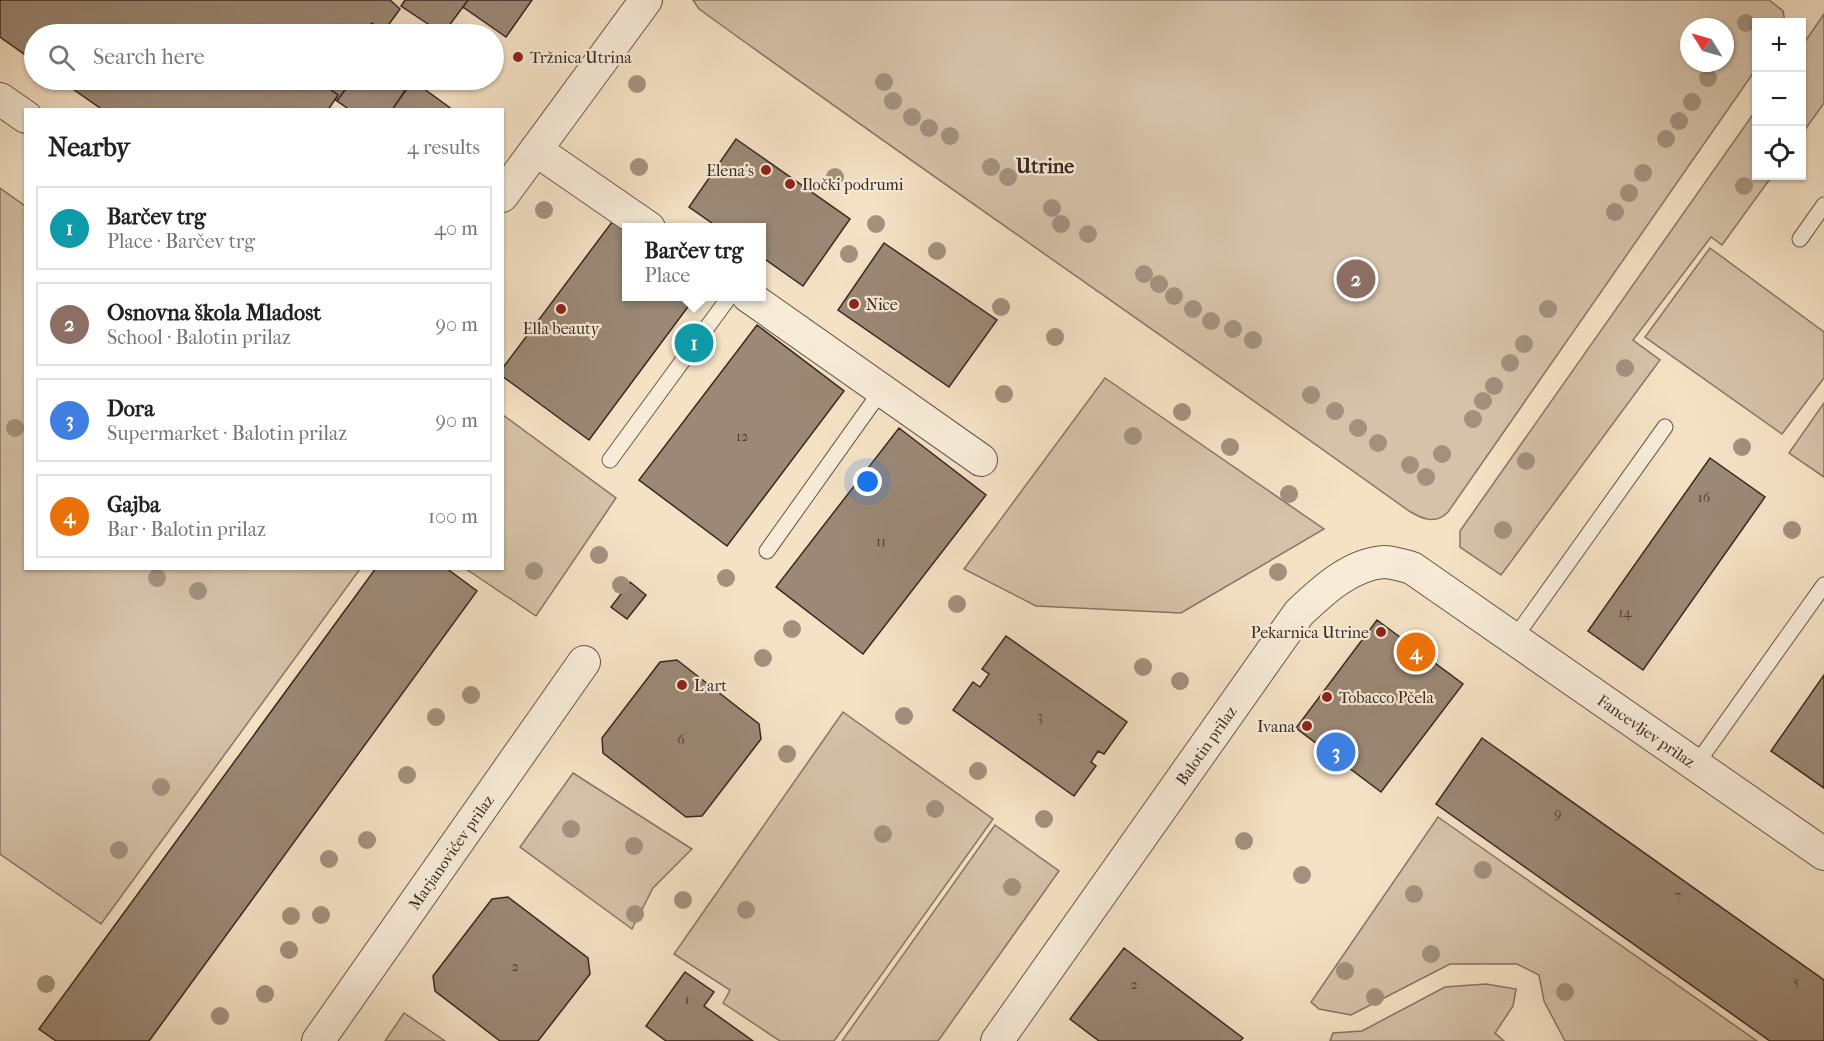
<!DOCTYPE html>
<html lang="en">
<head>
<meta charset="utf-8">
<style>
	body { margin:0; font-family:"IM FELL French Canon",serif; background:#f2f2f2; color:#222 }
	.controls { position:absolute; right:18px; top:18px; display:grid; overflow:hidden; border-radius:0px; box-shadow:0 2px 4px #0004 }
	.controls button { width:54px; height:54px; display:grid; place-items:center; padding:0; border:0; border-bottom:2px solid #e0e0e0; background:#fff; color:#222; font:30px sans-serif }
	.compass { position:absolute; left:1680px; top:18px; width:54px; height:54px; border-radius:50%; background:#fff; box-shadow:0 2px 4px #0004; rotate:307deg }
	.you { position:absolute; left:868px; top:482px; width:21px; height:21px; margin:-15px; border:4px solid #fff; border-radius:50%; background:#1a73e8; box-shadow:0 0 0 9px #1a73e833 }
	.badge { display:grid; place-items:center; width:39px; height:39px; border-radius:50%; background:#8f2418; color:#fff; font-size:20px; font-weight:700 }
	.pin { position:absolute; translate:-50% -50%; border:3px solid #fff; box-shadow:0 2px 6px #0006 }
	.popup { position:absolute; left:622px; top:223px; width:144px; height:78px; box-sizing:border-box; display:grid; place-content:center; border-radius:0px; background:#fff; filter:drop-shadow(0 2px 4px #0005); font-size:20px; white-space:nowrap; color:#767676 }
	.popup b { font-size:22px; color:#222 }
	.popup::after { content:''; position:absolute; left:50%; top:100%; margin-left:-12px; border:12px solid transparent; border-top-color:#fff }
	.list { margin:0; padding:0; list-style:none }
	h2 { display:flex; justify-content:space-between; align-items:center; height:78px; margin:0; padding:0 24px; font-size:26px }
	h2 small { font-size:20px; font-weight:400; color:#767676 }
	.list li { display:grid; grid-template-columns:39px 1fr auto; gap:18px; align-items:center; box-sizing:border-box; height:84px; margin:0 12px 12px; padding:0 12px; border:2px solid #e0e0e0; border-radius:0px }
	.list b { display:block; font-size:22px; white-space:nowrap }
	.list p { margin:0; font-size:20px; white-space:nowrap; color:#767676 }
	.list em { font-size:20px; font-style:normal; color:#767676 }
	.icon { flex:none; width:33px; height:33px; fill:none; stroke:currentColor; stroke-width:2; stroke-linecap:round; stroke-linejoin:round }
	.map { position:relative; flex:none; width:1824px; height:1041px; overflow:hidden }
	.search { position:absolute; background:#fff; box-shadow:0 2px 4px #0004; left:24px; top:24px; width:480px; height:66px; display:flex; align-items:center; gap:15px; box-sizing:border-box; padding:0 21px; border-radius:33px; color:#767676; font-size:22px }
	.panel { position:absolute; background:#fff; box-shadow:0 2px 4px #0004; left:24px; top:108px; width:480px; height:462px; border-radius:0px }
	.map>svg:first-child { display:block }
	.green { fill:#d5c2a9; stroke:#877464; stroke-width:1.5; fill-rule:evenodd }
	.building { fill:#9b8876; stroke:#392720; stroke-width:1.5 }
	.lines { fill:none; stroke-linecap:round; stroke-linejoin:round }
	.lane-casing { stroke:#685649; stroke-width:17 }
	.street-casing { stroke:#685649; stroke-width:34 }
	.lane { stroke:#f8ecd9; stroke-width:15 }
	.street { stroke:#f8ecd9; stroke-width:32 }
	.tree { fill:#a3917d }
	.poi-dot { fill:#8f2418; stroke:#f8ecd9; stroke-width:2 }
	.labels { text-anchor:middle; stroke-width:4.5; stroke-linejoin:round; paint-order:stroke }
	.number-label { font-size:14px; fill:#523f36 }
	.poi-label { font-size:16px; fill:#392720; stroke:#f8ecd9; text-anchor:start }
	.street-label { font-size:16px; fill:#392720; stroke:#f8ecd9 }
	.quarter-label { font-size:20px; font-weight:bold; fill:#392720; stroke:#f8ecd9 }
</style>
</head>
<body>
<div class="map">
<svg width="1824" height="1041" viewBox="0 0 1824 1041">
	<rect width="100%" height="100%" fill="#f5e2c5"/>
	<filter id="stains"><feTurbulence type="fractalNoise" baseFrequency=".00333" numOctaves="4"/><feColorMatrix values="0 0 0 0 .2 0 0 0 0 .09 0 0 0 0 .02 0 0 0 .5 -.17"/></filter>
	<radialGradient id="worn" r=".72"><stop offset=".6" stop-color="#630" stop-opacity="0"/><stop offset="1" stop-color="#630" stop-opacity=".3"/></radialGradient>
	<path class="green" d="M693 0H1769L1783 11 1785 22H1756V69L1448 512C1436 525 1422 519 1409 511 1173 342 934 179 699 9ZM1689 27H1725V63H1689Z
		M1824 14V103L1802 134V46Z
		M1756 110V176H1772L1722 245 1711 237 1633 340 1660 360 1501 575 1460 547V531Z
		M0 188 25 206 26 568 360 569 101 924 0 854Z
		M1710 248 1824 332V378L1782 434 1645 337Z
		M1105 378 1324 529 1181 613 1036 606 964 569Z
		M1824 403V477L1789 453Z
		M503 415 616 498 536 616 466 569 502 568Z
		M843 712 993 819 834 1041H780L723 1003 730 990 674 954Z
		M573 773 692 849 653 888 632 929 520 847Z
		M1438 817 1757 1041H1565L1544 1001 1539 975 1517 964H1450L1351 1015 1319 1009 1311 1002Z
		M995 825 1059 871 938 1041H842Z
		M1486 984 1516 989 1513 1006 1495 1033 1504 1041H1330L1333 1033 1362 1031 1445 987Z
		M404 1013 445 1041H385Z"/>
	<path class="building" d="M0 0H390L400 9 384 31 372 23 364 34H34V61L0 37Z
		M405 0H468L443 34 401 6Z
		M468 0H532L506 37 463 7Z
		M372 23 385 32 384 34H364Z
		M60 80H332L327 87 338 95 328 110H103Z
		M332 80H352L337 101 335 100 338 95 327 87Z
		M352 80H413L392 110H350L337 101Z
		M412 80 453 110H392Z
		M736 139 850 219 803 286 762 257V228H719L689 207Z
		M615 218 626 228V296H696L589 440 502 376V369Z
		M884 243 997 320 949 387 838 310Z
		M757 325 844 391 727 546 639 480Z
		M899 428 986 495 863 654 776 587Z
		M1710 458 1765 497 1643 670 1588 631Z
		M376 568H446L477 591 149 1041H56L39 1029Z
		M630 582 646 595 627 619 611 607Z
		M1377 620 1463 684 1381 792 1296 728Z
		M1006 636 1127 722 1104 754 1098 751 1091 762 1096 766 1074 796 953 710 973 682 980 687 989 674 982 669Z
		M677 660 759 724 761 739 702 816 686 817 603 753 602 738 660 662Z
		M1824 675V788L1771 751Z
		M1482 738 1824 980V1041H1770L1436 804Z
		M508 897 588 958 590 974 538 1041H500L435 991 433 976 492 899Z
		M1124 948 1243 1038 1240 1041H1099L1070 1019Z
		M685 972 714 992 704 1006 753 1041H666L646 1026Z"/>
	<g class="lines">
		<defs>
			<path id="lane" d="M1800 239 1824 205
				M610 460 730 296
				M767 551 881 391
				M1513 640 1665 427
				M1695 766 1824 585"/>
			<g id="street">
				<path d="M0 99 26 117"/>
				<path d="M536 150 649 228"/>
				<path d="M502 196 646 0"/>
				<path d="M748 296 981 460"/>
				<path id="s1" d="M318 1041 584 662"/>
				<path id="s2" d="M997 1041 1299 613C1322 591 1351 564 1384 562 1393 562 1404 566 1412 568L1824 854"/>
			</g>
		</defs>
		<use href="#lane" class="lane-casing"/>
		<use href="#street" class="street-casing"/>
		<use href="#lane" class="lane"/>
		<use href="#street" class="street"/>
	</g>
	<g class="tree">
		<circle cx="1746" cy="23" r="9"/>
		<circle cx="1708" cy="78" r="9"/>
		<circle cx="884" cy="82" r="9"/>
		<circle cx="637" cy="84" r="9"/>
		<circle cx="893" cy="101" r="9"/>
		<circle cx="1692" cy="102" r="9"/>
		<circle cx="912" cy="117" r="9"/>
		<circle cx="1679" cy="121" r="9"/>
		<circle cx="929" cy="128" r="9"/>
		<circle cx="950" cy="136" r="9"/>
		<circle cx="1666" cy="139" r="9"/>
		<circle cx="639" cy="167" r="9"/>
		<circle cx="991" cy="167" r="9"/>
		<circle cx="1643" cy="173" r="9"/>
		<circle cx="835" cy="177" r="9"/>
		<circle cx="1008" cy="177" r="9"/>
		<circle cx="1744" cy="186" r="9"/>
		<circle cx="1629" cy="193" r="9"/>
		<circle cx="1052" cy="208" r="9"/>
		<circle cx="544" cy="210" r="9"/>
		<circle cx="1615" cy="212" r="9"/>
		<circle cx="876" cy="224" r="9"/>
		<circle cx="1061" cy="224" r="9"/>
		<circle cx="1088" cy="234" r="9"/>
		<circle cx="937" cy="251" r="9"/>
		<circle cx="849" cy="254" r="9"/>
		<circle cx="1144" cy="274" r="9"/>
		<circle cx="1159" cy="284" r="9"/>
		<circle cx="1174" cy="296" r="9"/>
		<circle cx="1001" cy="307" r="9"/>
		<circle cx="1193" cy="309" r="9"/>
		<circle cx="1548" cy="309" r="9"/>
		<circle cx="1211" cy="321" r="9"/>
		<circle cx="1233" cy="329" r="9"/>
		<circle cx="1055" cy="337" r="9"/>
		<circle cx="1253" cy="340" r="9"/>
		<circle cx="1524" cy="344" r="9"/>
		<circle cx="1510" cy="363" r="9"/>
		<circle cx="1625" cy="368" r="9"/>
		<circle cx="1494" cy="386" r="9"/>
		<circle cx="1004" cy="394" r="9"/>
		<circle cx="1311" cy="395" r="9"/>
		<circle cx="1483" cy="401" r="9"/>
		<circle cx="1335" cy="411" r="9"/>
		<circle cx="1182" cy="412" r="9"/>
		<circle cx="1473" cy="419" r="9"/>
		<circle cx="15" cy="428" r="9"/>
		<circle cx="1358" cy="428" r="9"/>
		<circle cx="1133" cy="436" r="9"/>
		<circle cx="1378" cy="443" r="9"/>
		<circle cx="1230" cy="447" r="9"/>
		<circle cx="1742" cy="447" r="9"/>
		<circle cx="1442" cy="454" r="9"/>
		<circle cx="1526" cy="461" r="9"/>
		<circle cx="1410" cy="465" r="9"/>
		<circle cx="1426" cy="477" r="9"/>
		<circle cx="1289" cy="494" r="9"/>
		<circle cx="1503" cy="530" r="9"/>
		<circle cx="1792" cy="530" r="9"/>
		<circle cx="599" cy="555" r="9"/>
		<circle cx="534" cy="571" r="9"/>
		<circle cx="1278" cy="572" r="9"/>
		<circle cx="157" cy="578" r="9"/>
		<circle cx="726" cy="578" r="9"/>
		<circle cx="621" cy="585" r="9"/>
		<circle cx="198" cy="591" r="9"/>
		<circle cx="957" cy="604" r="9"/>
		<circle cx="792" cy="629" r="9"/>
		<circle cx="763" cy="658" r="9"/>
		<circle cx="1143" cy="667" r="9"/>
		<circle cx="1180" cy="681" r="9"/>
		<circle cx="471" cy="695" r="9"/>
		<circle cx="904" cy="716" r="9"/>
		<circle cx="436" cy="717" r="9"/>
		<circle cx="787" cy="754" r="9"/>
		<circle cx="978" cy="771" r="9"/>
		<circle cx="407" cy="775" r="9"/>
		<circle cx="161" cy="787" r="9"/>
		<circle cx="935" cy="809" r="9"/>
		<circle cx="1044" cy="819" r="9"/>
		<circle cx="571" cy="829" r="9"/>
		<circle cx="883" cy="834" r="9"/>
		<circle cx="367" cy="840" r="9"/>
		<circle cx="1244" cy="841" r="9"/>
		<circle cx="634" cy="846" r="9"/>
		<circle cx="119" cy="850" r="9"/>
		<circle cx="329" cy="859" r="9"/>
		<circle cx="1483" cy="870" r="9"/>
		<circle cx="1302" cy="875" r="9"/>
		<circle cx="1012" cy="887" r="9"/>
		<circle cx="1414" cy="894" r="9"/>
		<circle cx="683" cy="900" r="9"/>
		<circle cx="746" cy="910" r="9"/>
		<circle cx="635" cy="914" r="9"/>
		<circle cx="321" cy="915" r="9"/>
		<circle cx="291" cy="916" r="9"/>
		<circle cx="289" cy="950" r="9"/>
		<circle cx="1431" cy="954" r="9"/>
		<circle cx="1345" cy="971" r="9"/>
		<circle cx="46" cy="984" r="9"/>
		<circle cx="1565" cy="992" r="9"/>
		<circle cx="265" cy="994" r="9"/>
		<circle cx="1375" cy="997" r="9"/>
		<circle cx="220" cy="1016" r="9"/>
	</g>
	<g class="poi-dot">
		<circle cx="518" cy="57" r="6"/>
		<circle cx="766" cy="170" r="6"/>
		<circle cx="790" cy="184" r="6"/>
		<circle cx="854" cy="304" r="6"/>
		<circle cx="561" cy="309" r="6"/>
		<circle cx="1381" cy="632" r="6"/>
		<circle cx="682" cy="685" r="6"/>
		<circle cx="1327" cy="697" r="6"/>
		<circle cx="1307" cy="726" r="6"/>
	</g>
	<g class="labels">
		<g class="number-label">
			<text x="742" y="441">12</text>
			<text x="1704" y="502">16</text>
			<text x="881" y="546">11</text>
			<text x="1625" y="617">14</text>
			<text x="1040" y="721">3</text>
			<text x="681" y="744">6</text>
			<text x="1558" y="818">9</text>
			<text x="1678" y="900">7</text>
			<text x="515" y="971">2</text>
			<text x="1796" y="986">5</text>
			<text x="1134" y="989">2</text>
			<text x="687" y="1004">1</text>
		</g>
		<g class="poi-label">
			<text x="530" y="63">Tržnica Utrina</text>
			<text x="754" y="176" text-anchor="end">Elena's</text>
			<text x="802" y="190">Iločki podrumi</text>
			<text x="866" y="310">Nice</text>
			<text x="561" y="334" text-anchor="middle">Ella beauty</text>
			<text x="1369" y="638" text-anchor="end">Pekarnica Utrine</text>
			<text x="694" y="691">L art</text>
			<text x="1339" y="703">Tobacco Pčela</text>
			<text x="1295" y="732" text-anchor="end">Ivana</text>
		</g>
		<g class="street-label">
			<text dy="6" stroke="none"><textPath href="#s2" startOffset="939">Fancevljev prilaz</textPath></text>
			<text dy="6" stroke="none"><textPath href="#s2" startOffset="362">Balotin prilaz</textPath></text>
			<text dy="6" stroke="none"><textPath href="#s1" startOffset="231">Marjanovićev prilaz</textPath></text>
		</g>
		<g class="quarter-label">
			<text x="1045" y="173">Utrine</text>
		</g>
	</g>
	<rect width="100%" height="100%" filter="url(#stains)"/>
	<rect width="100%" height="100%" fill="url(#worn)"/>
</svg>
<div class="controls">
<button>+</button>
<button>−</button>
<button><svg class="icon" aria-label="locate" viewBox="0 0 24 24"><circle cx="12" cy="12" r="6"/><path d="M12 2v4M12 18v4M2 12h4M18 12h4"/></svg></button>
</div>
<svg class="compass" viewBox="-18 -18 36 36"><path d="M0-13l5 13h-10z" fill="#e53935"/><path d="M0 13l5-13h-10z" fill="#767676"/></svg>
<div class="you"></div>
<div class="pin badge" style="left:694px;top:343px;background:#0f9aa8">1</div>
<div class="popup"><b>Barčev trg</b>Place</div>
<div class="pin badge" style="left:1356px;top:279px;background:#8d6e63">2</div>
<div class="pin badge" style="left:1336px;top:752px;background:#3f7fe0">3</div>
<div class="pin badge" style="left:1416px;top:652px;background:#e8710a">4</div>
<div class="search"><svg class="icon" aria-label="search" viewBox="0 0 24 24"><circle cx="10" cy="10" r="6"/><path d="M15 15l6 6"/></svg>Search here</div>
<section class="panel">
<h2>Nearby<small>4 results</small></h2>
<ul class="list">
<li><span class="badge" style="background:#0f9aa8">1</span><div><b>Barčev trg</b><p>Place · Barčev trg</p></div><em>40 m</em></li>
<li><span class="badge" style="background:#8d6e63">2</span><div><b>Osnovna škola Mladost</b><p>School · Balotin prilaz</p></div><em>90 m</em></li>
<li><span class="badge" style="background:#3f7fe0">3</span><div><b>Dora</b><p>Supermarket · Balotin prilaz</p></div><em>90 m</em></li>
<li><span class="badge" style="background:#e8710a">4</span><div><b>Gajba</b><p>Bar · Balotin prilaz</p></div><em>100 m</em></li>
</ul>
</section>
</div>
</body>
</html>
